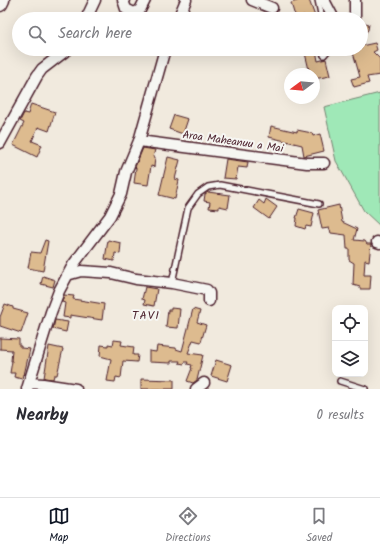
<!DOCTYPE html>
<html lang="en">
<head>
<meta charset="utf-8">
<style>
	body { margin:0; font-family:Kalam,sans-serif; background:#f2f2f3; color:#2b2b33 }
	.controls { position:absolute; right:12px; bottom:12px; display:grid; overflow:hidden; border-radius:8px; box-shadow:0 4px 16px #0002 }
	.controls button { width:36px; height:36px; display:grid; place-items:center; padding:0; border:0; border-bottom:1px solid #e1e1e2; background:#fff; color:#2b2b33; font:20px sans-serif }
	.compass { position:absolute; left:284px; top:68px; width:36px; height:36px; border-radius:50%; background:#fff; box-shadow:0 4px 16px #0002; rotate:254deg }
	.list { margin:0; padding:0; list-style:none }
	h2 { display:flex; justify-content:space-between; align-items:center; height:52px; margin:0; padding:0 16px; font-size:17px }
	h2 small { font-size:13px; font-weight:400; color:#7c7c81 }
	.icon { flex:none; width:22px; height:22px; fill:none; stroke:currentColor; stroke-width:2; stroke-linecap:round; stroke-linejoin:round }
	.map { position:relative; flex:none; width:380px; height:389px; overflow:hidden }
	.search { position:absolute; background:#fff; box-shadow:0 4px 16px #0002; left:12px; right:12px; top:12px; height:44px; display:flex; align-items:center; gap:10px; box-sizing:border-box; padding:0 14px; border-radius:22px; color:#7c7c81; font-size:15px }
	.sheet { height:108px; background:#fff }
	nav { display:flex; justify-content:space-around; align-items:center; box-sizing:border-box; height:56px; border-top:1px solid #e1e1e2; background:#fff; font-size:11px; color:#7c7c81 }
	nav a { display:grid; justify-items:center; gap:2px }
	nav .on { color:#111827 }
	.map>svg:first-child { display:block }
	.green { fill:#9fe8b7; stroke:#748471 }
	.building { fill:#ddbb8f; stroke:#4a1f2b }
	.lines { fill:none; stroke-linecap:round; stroke-linejoin:round }
	.service-casing { stroke:#4a1f2b; stroke-width:8 }
	.minor-casing { stroke:#4a1f2b; stroke-width:13 }
	.secondary-casing { stroke:#4a1f2b; stroke-width:17 }
	.service { stroke:#f6f6f2; stroke-width:5 }
	.minor { stroke:#f6f6f2; stroke-width:10 }
	.secondary { stroke:#f6f6f2; stroke-width:14 }
	.labels { text-anchor:middle; stroke-width:4; stroke-linejoin:round; paint-order:stroke }
	.street-label { font-size:11px; fill:#4a1f2b; stroke:#f6f6f2 }
	.neighbourhood-label { font-size:12px; letter-spacing:1px; fill:#4a1f2b; stroke:#f6f6f2 }
</style>
</head>
<body>
<div class="map">
<svg width="380" height="389" viewBox="0 0 380 389">
	<rect width="100%" height="100%" fill="#f1eade"/>
	<filter id="ink" filterUnits="userSpaceOnUse"><feTurbulence type="fractalNoise" baseFrequency=".025" numOctaves="2"/><feDisplacementMap in="SourceGraphic" scale="8" xChannelSelector="R" yChannelSelector="G"/><feConvolveMatrix kernelMatrix="1 2 1 2 8 2 1 2 1" color-interpolation-filters="sRGB"/></filter>
	<g filter="url(#ink)">
		<path class="green" d="M380 93V226L364 211 336 161 324 107Z"/>
		<path class="building" d="M300 0H309L316 19H305L304 15 298 17 294 13 291 3Z
			M277 12 284 19H268L272 14Z
			M361 22 369 24 368 30 361 38Z
			M375 43 377 50 373 52 380 59V75L367 77 369 83 354 87 351 79 360 77 352 49H361V46Z
			M316 50 318 61 326 59 330 76 314 79V74H310L305 53Z
			M31 104 55 112 49 131 38 127 32 141 42 145 37 157 13 145 24 123 20 121 24 113 28 114Z
			M174 115 188 119 183 134 169 129Z
			M271 126 297 132V130L312 133 313 136 320 134 324 151 304 156 302 145 269 137Z
			M143 148 155 150 153 157H155L154 167 151 166 148 185 134 183 136 168 135 167Z
			M168 157 180 160 175 179 179 180 175 199 159 195Z
			M226 159 248 162 247 168 238 167 236 179 223 178Z
			M208 192 230 195 228 208 219 206V209L209 208 210 202 204 201 205 194Z
			M266 199 277 207 269 219 254 208 259 200 264 204Z
			M339 205 342 222 357 229 354 240 365 241 367 244H371L369 261 365 260 364 275H371L370 289H360V287L353 285 354 263 349 260V249H347L346 235 331 233 329 228 322 229 318 210Z
			M299 209 314 213 311 227 306 226 305 229 296 226 297 218H296Z
			M45 240 48 241 43 271 28 268 31 252 40 253Z
			M108 240 121 243 120 254 115 253 114 261 105 259Z
			M43 276 55 280 53 287 41 284Z
			M145 287 157 289 154 306 144 304 145 300 142 299Z
			M64 295 74 296 73 299 104 304 102 320 70 315V318L63 317 65 303 62 302Z
			M5 304 13 307V309L28 313 21 333 0 326V317Z
			M171 308 180 309 178 328 166 327 168 310H171Z
			M193 309 200 311 197 322 206 325 201 342 193 340 188 353 203 355 198 376 197 380 193 383 187 381 192 368H191L192 365 187 364 188 362H185L184 364 179 363 180 361H171V363L149 362V351L156 352 157 346 176 348V349L182 351Z
			M55 320 68 322 66 332 53 329Z
			M0 338 19 339V346H21V348L30 349 24 375 23 374 22 379 14 377 15 373H10L12 361H11L12 350 0 349Z
			M114 340 122 341 121 345 134 347 133 355H138L137 362 123 361 121 378 116 377 115 382 107 381 111 359 100 356 101 345 108 346V344L113 345Z
			M49 346 63 349 57 375H54L53 379 44 378Z
			M216 360 232 365 227 381 211 376Z
			M141 379 174 380V389H141Z"/>
		<g class="lines">
			<defs>
				<path id="service" d="M318 0 322 19
					M324 55 329 49
					M172 283 188 208 198 194 208 187 220 185 319 204
					M340 381 365 389"/>
				<path id="minor" d="M123 0 126 9 134 13 140 10 145 0
					M252 0 272 8
					M324 0 334 19
					M86 19 95 0
					M178 19 186 0
					M355 19V0
					M139 141 307 163H324
					M0 143 37 76 42 69 68 49
					M377 242 380 243
					M67 275 81 271 111 273 136 279 172 283 207 290 209 293V301
					M29 383 43 384 76 389
					M27 389 51 312 59 291 73 265 110 216 121 194 126 172 139 141 165 49
					M196 389 204 383"/>
				<path id="secondary" d="M0 4 2 0"/>
			</defs>
			<use href="#service" class="service-casing"/>
			<use href="#minor" class="minor-casing"/>
			<use href="#secondary" class="secondary-casing"/>
			<use href="#service" class="service"/>
			<use href="#minor" class="minor"/>
			<use href="#secondary" class="secondary"/>
		</g>
	</g>
	<g class="labels">
		<g class="street-label">
			<text transform="translate(233 141) rotate(8)" y="4">Aroa Maheanuu a Mai</text>
		</g>
		<g class="neighbourhood-label">
			<text x="146" y="319">TAVI</text>
		</g>
	</g>
</svg>
<div class="controls">
<button><svg class="icon" aria-label="locate" viewBox="0 0 24 24"><circle cx="12" cy="12" r="6"/><path d="M12 2v4M12 18v4M2 12h4M18 12h4"/></svg></button>
<button><svg class="icon" aria-label="layers" viewBox="0 0 24 24"><path d="M12 4l9 5-9 5-9-5zM3 14l9 5 9-5"/></svg></button>
</div>
<svg class="compass" viewBox="-18 -18 36 36"><path d="M0-13l5 13h-10z" fill="#e53935"/><path d="M0 13l5-13h-10z" fill="#7c7c81"/></svg>
<div class="search"><svg class="icon" aria-label="search" viewBox="0 0 24 24"><circle cx="10" cy="10" r="6"/><path d="M15 15l6 6"/></svg>Search here</div>
</div>
<section class="sheet">
<h2>Nearby<small>0 results</small></h2>
<ul class="list">
</ul>
</section>
<nav>
<a class="on"><svg class="icon" aria-label="map" viewBox="0 0 24 24"><path d="M3 6l6-2 6 2 6-2v14l-6 2-6-2-6 2zM9 4v14M15 6v14"/></svg>Map</a>
<a><svg class="icon" aria-label="directions" viewBox="0 0 24 24"><path d="M12 3l9 9-9 9-9-9zM9 14v-3h6M13 9l2 2-2 2"/></svg>Directions</a>
<a><svg class="icon" aria-label="saved" viewBox="0 0 24 24"><path d="M7 4h10v16l-5-4-5 4z"/></svg>Saved</a>
</nav>
</body>
</html>
